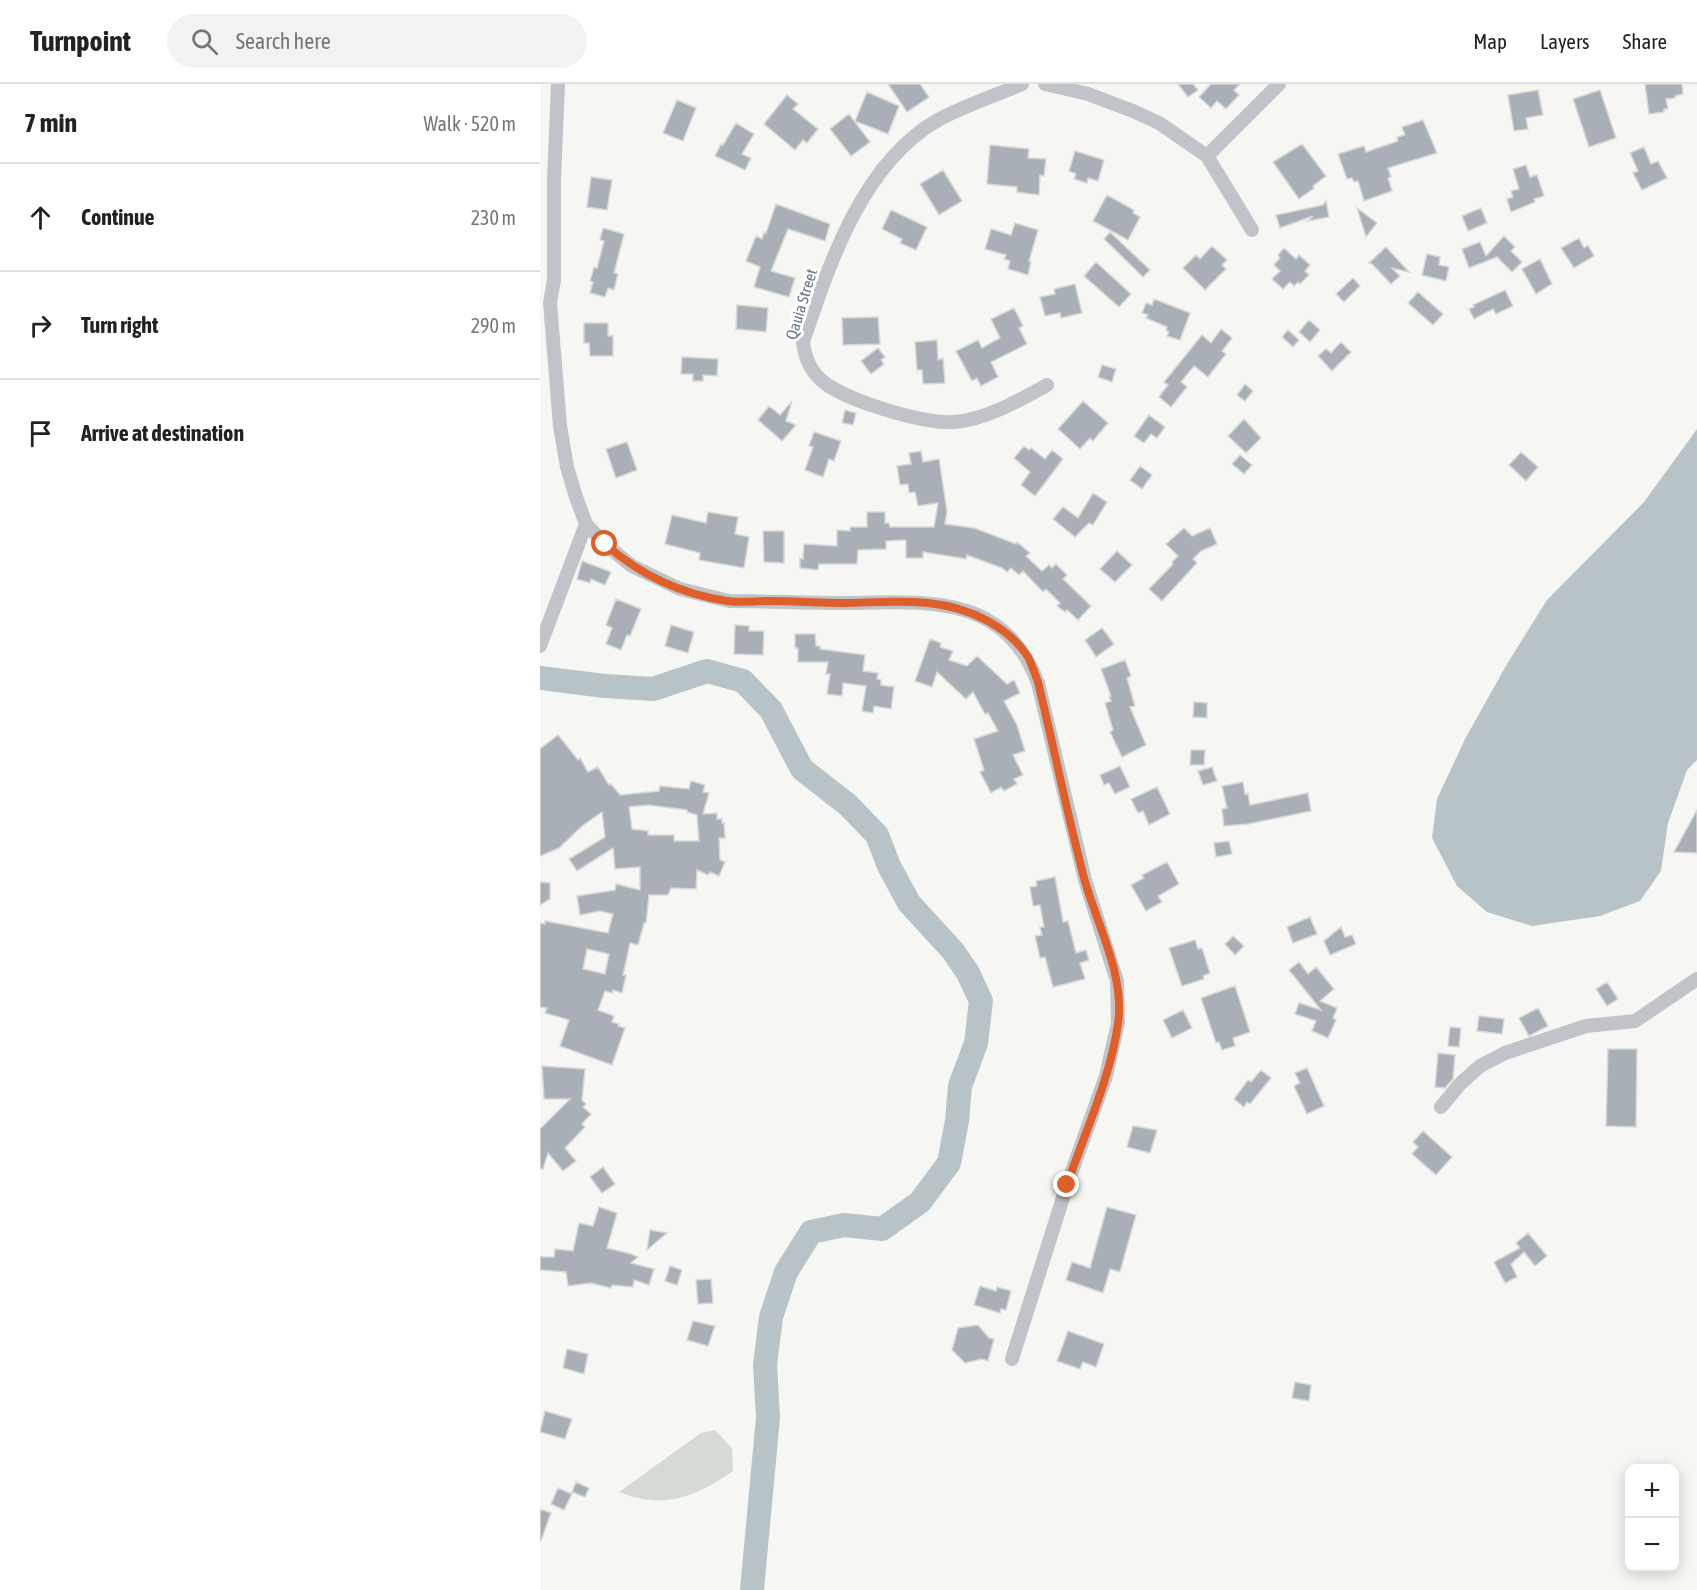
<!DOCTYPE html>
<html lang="en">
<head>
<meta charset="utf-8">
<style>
	body { margin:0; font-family:"Asap Condensed",sans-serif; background:#f2f2f2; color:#222 }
	.controls { position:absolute; right:18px; bottom:18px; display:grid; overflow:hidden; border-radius:12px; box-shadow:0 3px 15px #0003 }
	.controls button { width:54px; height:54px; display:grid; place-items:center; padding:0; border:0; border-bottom:2px solid #e0e0e0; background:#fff; color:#222; font:30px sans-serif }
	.stop { position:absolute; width:18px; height:18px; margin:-14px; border:4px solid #de5f2c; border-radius:50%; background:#fff }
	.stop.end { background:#de5f2c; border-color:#fff; box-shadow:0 2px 6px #0008 }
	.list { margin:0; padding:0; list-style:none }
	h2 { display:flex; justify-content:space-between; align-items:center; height:78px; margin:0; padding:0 24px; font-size:26px }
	h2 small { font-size:20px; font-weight:400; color:#767676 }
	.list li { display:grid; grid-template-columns:39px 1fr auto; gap:18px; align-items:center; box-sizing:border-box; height:108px; padding:0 24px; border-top:2px solid #e0e0e0 }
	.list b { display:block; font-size:22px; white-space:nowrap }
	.list em { font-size:20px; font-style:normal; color:#767676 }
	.icon { flex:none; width:33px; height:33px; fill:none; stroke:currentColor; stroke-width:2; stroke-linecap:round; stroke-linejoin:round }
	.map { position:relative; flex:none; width:1157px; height:1506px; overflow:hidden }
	header { display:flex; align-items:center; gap:36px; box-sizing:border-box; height:84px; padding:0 30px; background:#fff; border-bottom:2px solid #e0e0e0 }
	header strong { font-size:28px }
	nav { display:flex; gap:33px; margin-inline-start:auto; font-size:21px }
	.search { width:420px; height:54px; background:#f2f2f2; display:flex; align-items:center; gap:15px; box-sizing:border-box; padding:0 21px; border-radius:33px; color:#767676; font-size:22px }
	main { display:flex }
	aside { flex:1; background:#fff }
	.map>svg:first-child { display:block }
	.green { fill:#d5dbd3 }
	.water { fill:#b8c3c8 }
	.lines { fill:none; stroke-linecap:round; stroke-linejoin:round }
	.river { stroke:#b8c3c8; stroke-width:24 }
	.building { fill:#a8afb6; stroke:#d8d8d6; stroke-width:1.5; fill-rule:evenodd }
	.minor { stroke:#c0c3c7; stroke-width:14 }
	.route { stroke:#de5f2c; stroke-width:8 }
	.labels { text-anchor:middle; stroke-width:6; stroke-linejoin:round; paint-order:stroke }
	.street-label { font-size:16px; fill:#667584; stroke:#fff }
</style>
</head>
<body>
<header>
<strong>Turnpoint</strong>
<div class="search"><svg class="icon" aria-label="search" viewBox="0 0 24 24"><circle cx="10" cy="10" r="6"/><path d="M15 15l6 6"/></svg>Search here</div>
<nav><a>Map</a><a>Layers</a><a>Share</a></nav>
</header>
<main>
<aside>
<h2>7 min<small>Walk · 520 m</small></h2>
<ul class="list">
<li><svg class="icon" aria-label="ahead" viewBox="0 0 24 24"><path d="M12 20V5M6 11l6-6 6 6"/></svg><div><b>Continue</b></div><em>230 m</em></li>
<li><svg class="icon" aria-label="right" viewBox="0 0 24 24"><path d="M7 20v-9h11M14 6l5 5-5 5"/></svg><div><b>Turn right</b></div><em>290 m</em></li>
<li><svg class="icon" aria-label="arrive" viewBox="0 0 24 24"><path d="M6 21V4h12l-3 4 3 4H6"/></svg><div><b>Arrive at destination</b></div></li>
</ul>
</aside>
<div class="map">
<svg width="1157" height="1506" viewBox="0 0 1157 1506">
	<rect width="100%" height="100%" fill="#f6f7f3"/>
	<path class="green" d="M175 1346 192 1364 193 1387C155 1413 124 1426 79 1408L161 1349Z"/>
	<path class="water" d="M1157 345V676L1147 686 1128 739 1121 787 1100 817 1060 832 992 842 947 828 917 802 892 754 897 715 925 655 967 580 1007 516 1104 418Z"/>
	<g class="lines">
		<path class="river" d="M0 594 65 602 113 605 167 587 203 597 231 626 262 685 308 721 337 751 349 782 369 819 413 867 428 889 441 917 436 959 420 1002 417 1037 409 1079 380 1118 342 1145 304 1141 271 1148 246 1188 231 1233 225 1281 228 1333 212 1506"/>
	</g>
	<path class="building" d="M348 0H380L389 13 367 28Z
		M638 0H653L658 6 648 13Z
		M671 0H700L694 6 699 11 686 25 677 17 671 24 659 13Z
		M1105 0H1142L1143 10 1135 12V14L1126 15 1128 25H1124V28L1109 30Z
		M998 6 1003 31 986 34 988 45 974 47 968 11Z
		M1060 6 1076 54 1049 63 1033 15Z
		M327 8 359 22 348 50 315 37Z
		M247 11 258 20 253 25 278 45 267 59 263 56 255 66 224 40Z
		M137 16 156 24 143 57 123 49Z
		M309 30 330 58 311 72 290 45Z
		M883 36 897 69 848 84 851 93 848 94 852 107 824 117 818 97 814 98 812 94 807 95 798 70 824 62 826 68 858 57 857 53 865 51 862 43Z
		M196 39 214 50 202 70 211 74 205 86 175 72 181 60 183 61Z
		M762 60 786 92 773 102 774 104 759 115 733 78Z
		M450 61 489 65 488 74 506 75 504 92 500 91 499 111 477 108V103L447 100Z
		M1104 63 1111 80 1118 77 1127 94 1102 106 1093 89 1098 87 1090 69Z
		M535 67 564 76 558 97 548 94 547 99 534 95 536 90 529 87Z
		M986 81 990 93 997 91 1004 112 994 115 995 118 971 128 967 115 973 113 971 107 979 105 973 85Z
		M403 86 422 117 399 131 380 100Z
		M51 93 72 96 67 126 47 123Z
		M567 111 594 126 593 129 600 133 588 156 553 137Z
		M786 117 789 133 768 137 773 132 740 144 736 131 783 121Z
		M236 120 290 140 285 157 248 145 231 187 255 194 249 213 214 203 220 183 206 177 216 152 222 155 224 148 226 149Z
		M817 124 837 139 826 153Z
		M941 124 947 139 928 147 922 132Z
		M351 126 387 143 376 166 360 159 362 155 342 145Z
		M475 139 498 146 489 177 491 178 488 191 468 185 470 177 464 175 466 171 445 165 451 145 471 151Z
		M63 144 84 150 74 189 78 190 74 206 68 204 65 213 50 209 53 198 50 197 54 183 57 184 64 157 60 156Z
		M570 148 610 186 603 193 564 155Z
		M964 152 975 163 971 167 982 178 972 188 957 173 929 184 922 165 940 158 946 172Z
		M1039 154 1044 164 1048 161 1054 172 1034 184 1021 164Z
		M672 162 687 176 682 181 686 185 665 206 643 184 656 171 660 175Z
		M846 163 869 188 852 184 860 192 851 200 832 180 829 179Z
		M744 164 756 175 759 171 770 181 765 187 769 191 760 200 758 198 754 202 750 198 743 205 732 195 740 187 734 181 740 174 738 171Z
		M887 170 900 173 899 181 909 183 906 197 882 191Z
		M1000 175 1012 200 996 210 982 185Z
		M556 178 591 210 579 223 544 192Z
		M813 194 820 202 804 218 796 210Z
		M535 200 542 229 521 234 520 229 505 232 500 213 515 210 514 205Z
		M965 206 973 222 956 230 953 225 934 235 929 225 934 223 933 221Z
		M878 208 903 230 893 241 868 219Z
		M614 215 650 229 640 256 627 252 629 248 626 246 627 243 606 234 608 231 602 229 606 219 612 221Z
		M197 221 228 224 226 248 196 245Z
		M474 224 483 242 479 244 487 260 451 278 458 293 441 302 437 294 432 297 416 267 438 256 442 264 460 254 451 235Z
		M338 233 340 260 303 261 302 234Z
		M769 236 780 246 770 258 759 248Z
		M44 239H68V252H73V272H50L49 259H44Z
		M681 245 692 254 682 267 686 270 668 293 654 282 641 298 647 303 631 323 619 313 628 301 624 298 662 251 671 259Z
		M748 246 759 256 753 263 742 253Z
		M397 256 398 276 403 274 405 299 383 300 382 286H377L375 258Z
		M801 258 811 268 792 287 778 272 786 265 791 269Z
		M338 264 345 273 341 276 344 280 331 290 321 277Z
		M142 273 178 275 177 292 163 291V297H153V290H141Z
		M562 281 576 285 572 298 558 293Z
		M705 300 713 307 705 317 697 311Z
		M252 317 246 337 256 341 242 357 218 336 229 322 240 331Z
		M543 317 568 339 553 357 550 354 540 365 518 345Z
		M305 326 316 329 313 341 302 339Z
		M609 331 625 343 617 354 611 350 604 359 594 352Z
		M704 335 721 354 706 369 688 352Z
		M274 348 301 357 294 377 289 375 283 393 265 386 273 363 269 362Z
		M87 358 97 386 76 394 66 365Z
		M484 362 489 366 491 364 505 375 512 366 523 375 495 412 481 401 490 388 474 374Z
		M381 367 383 378 399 375 407 427 405 440 434 444 476 460 477 458 490 469 486 472 502 487 509 481 512 484 516 480 527 491 523 495 551 522 538 536 527 526 525 528 517 522 520 519 506 505 503 508 483 487 479 491 471 484 467 488 462 484 427 471 426 475 383 468V474H366V456L346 457V465L318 466 317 480H279L278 486 260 484V474L263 475 264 460 297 462V446L310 447V443H327V428H345V439H349L350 443H394L398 419 378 422 375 408 369 409 368 400 360 401 357 382 371 380 369 369Z
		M981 368 998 383 986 397 969 381Z
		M700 371 712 381 704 390 692 380Z
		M600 382 612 391 602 405 590 396Z
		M553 409 567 418 553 441 549 439 535 453 513 435 523 423 538 434Z
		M168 428 198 433 195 450 209 453 204 484 159 476 160 469 125 460 132 431 166 439Z
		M644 444 652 452 670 444 677 460 661 467 653 475 657 479 622 517 609 505 633 480 632 478 638 472 626 460Z
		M223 447H244V479L224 478Z
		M577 467 592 481 575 498 560 485Z
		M42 477 71 488 65 501 51 495 50 499 37 495Z
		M76 515 101 525 90 552 87 551 81 566 66 560 72 544 66 541Z
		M131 541 154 548 148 569 125 562Z
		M195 541 209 542V547H224L223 571 194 570Z
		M562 544 574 560 556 573 545 556Z
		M255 550H275L276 562H280V565L325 571 323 587 338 589 337 595 341 596V601L354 603 351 625 334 622 333 629 322 627 326 602 303 599 302 612 287 610 290 590H286L288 578H258V564H255Z
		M390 555 401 559 400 563 413 567 409 576 427 582 437 572 467 600 474 596 480 609 464 617 477 641 485 667 473 671 483 691 474 695 477 700 464 707 461 703 451 709 440 688 444 686 434 655 458 647 448 629 445 630 433 608 426 615 397 588 392 603 375 597Z
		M585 576 591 592 587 594 595 622 590 623 606 661 582 673 570 648 573 646 565 619 571 617 569 612H571L561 585Z
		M654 618 667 619V634L653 633Z
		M18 651 38 676 40 674 48 688 58 683 69 701 71 700 80 711 119 707 120 702 149 705 151 697 165 701 163 708 169 709 163 730 177 729V735H182V739H184L185 754H179L180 776 185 778 179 792 170 788 168 791 157 786 156 805 131 804 128 811H109L106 839H104L98 861 90 859 83 891H86L82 909 73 906 72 909 65 907 58 926 74 932 72 938 79 940 78 942 85 944 72 981 20 962 29 936 5 929 7 924 0 923V839L5 840V837L68 849 73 830 60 827 40 831 37 812 75 806 76 800 100 806V783L75 785 73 764 37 787 29 775 65 753 62 728 42 742 19 764 0 772V665ZM108 721 147 726V728L157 731 159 757H134V751H108V747L92 745 89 723ZM47 865 69 870 65 890 43 885Z
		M651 666H665L664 681H650Z
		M580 682 590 703 575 710 569 699 564 701 560 691Z
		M672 683 677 697 663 701 658 687Z
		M703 698 705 710 708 709 710 721 768 709 771 727 708 740 684 742 682 725 687 724 682 702Z
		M617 703 630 730 609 741 603 727 598 729 591 715Z
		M1157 726V769L1134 768Z
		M689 757 692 770 676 773 674 759Z
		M627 778 639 800 618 812 622 818 606 827 591 801 604 794 602 791Z
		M515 793 523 838 528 837 536 869 546 866 549 876 540 879 545 895 513 903 505 873 500 874 495 852 502 851 500 843H504L500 821 493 822 490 803 497 802 496 797Z
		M0 798 10 799V815L0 821Z
		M770 833 777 850 753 859 747 843Z
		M801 843 805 853 812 851 816 860 790 871 784 857Z
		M693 852 704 862 695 871 685 860Z
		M655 856 658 865 662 864 670 889 663 892 664 895 642 902 629 864Z
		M759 878 768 890 776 883 794 905 780 917 797 924 793 934 796 936 788 954 772 947 776 937 755 930 759 919 781 926 749 886Z
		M1067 898 1078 915 1067 922 1056 905Z
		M695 902 710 948 693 954 695 962 682 966 679 958 676 959 661 914Z
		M998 924 1008 942 989 952 979 934Z
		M643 926 652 944 632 954 623 936Z
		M939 932 964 935 962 950 937 947Z
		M910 943 921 944 919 963 908 962Z
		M1068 965H1097L1096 1043 1066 1042Z
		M898 969 915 971 913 995 905 1004 895 1003Z
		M2 982 45 985 42 1016 46 1020 43 1023 51 1030 42 1040 45 1043 25 1064 36 1077 23 1087 8 1069 3 1085H0V1045L30 1015H4Z
		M767 984 784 1022 767 1030 754 1002 760 999 755 989Z
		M721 986 731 994 710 1020 707 1018 704 1023 694 1015 708 996 711 998Z
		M593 1042 617 1046 610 1069 587 1063Z
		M883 1047 912 1073 896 1091 872 1070 878 1063 873 1058Z
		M63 1083 75 1100 62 1109 50 1093Z
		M59 1123 77 1129 67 1164 91 1170 98 1173 91 1179 114 1185 109 1201 94 1196 93 1203 72 1201 71 1204 51 1199 28 1202 26 1188 0 1186V1173H14L15 1165 33 1167 39 1139 53 1142Z
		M567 1123 596 1131 580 1188 570 1185 563 1209 526 1196 532 1178 550 1184Z
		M110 1146 127 1149 107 1166Z
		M988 1149 1007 1172 995 1182 984 1168 971 1180 977 1193 965 1199 954 1178 980 1164 976 1159Z
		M130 1182 142 1186 137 1201 125 1197Z
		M171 1195 173 1219 158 1220 156 1196Z
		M440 1202 456 1207 457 1203 471 1207 466 1226 461 1225 460 1229 434 1221Z
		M153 1237 175 1242 168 1262 147 1256Z
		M438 1241 449 1254 454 1255 448 1277 442 1275 425 1279 412 1266 418 1244Z
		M528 1247 564 1260 556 1283 543 1278 540 1285 517 1277Z
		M27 1265 48 1270 44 1290 23 1284Z
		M755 1298 771 1301 769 1317 752 1314Z
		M5 1327 32 1335 25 1355 0 1348Z
		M36 1398 49 1404 45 1413 32 1408Z
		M18 1404 32 1410 24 1426 11 1420Z
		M0 1425 11 1429 1 1457 0 1456Z"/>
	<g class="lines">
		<path class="minor" d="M18 0 14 96V196L10 219 20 342 27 383 36 413 46 440 65 460 92 482 140 505 189 517C227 517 266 519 304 519 384 518 464 508 498 599L545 796 577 897 578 939 566 992 527 1101 472 1275
			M482 0C454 12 424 22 398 36 322 79 289 181 263 258 265 273 269 284 280 295 300 315 385 341 414 338 445 336 480 316 507 301
			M505 0 548 10 593 27 619 39 667 72 712 146
			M667 72 739 0
			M0 562 46 440
			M901 1023 920 1000 940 982 965 969 1046 942 1095 937 1157 895"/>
	</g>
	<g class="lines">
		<path class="route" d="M65 460C99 490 141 510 187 517 200 519 214 517 228 517 253 517 279 519 305 519 355 518 402 512 448 537 464 546 478 557 488 573 492 581 495 590 498 598 514 664 527 729 544 794 557 841 585 890 578 940 570 995 545 1048 527 1101"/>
	</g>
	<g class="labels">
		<g class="street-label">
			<text transform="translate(261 220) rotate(-73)" y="6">Qauia Street</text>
		</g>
	</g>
</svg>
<div class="controls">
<button>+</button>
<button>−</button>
</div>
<div class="stop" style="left:65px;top:460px"></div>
<div class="stop end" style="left:527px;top:1101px"></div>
</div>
</main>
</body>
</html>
